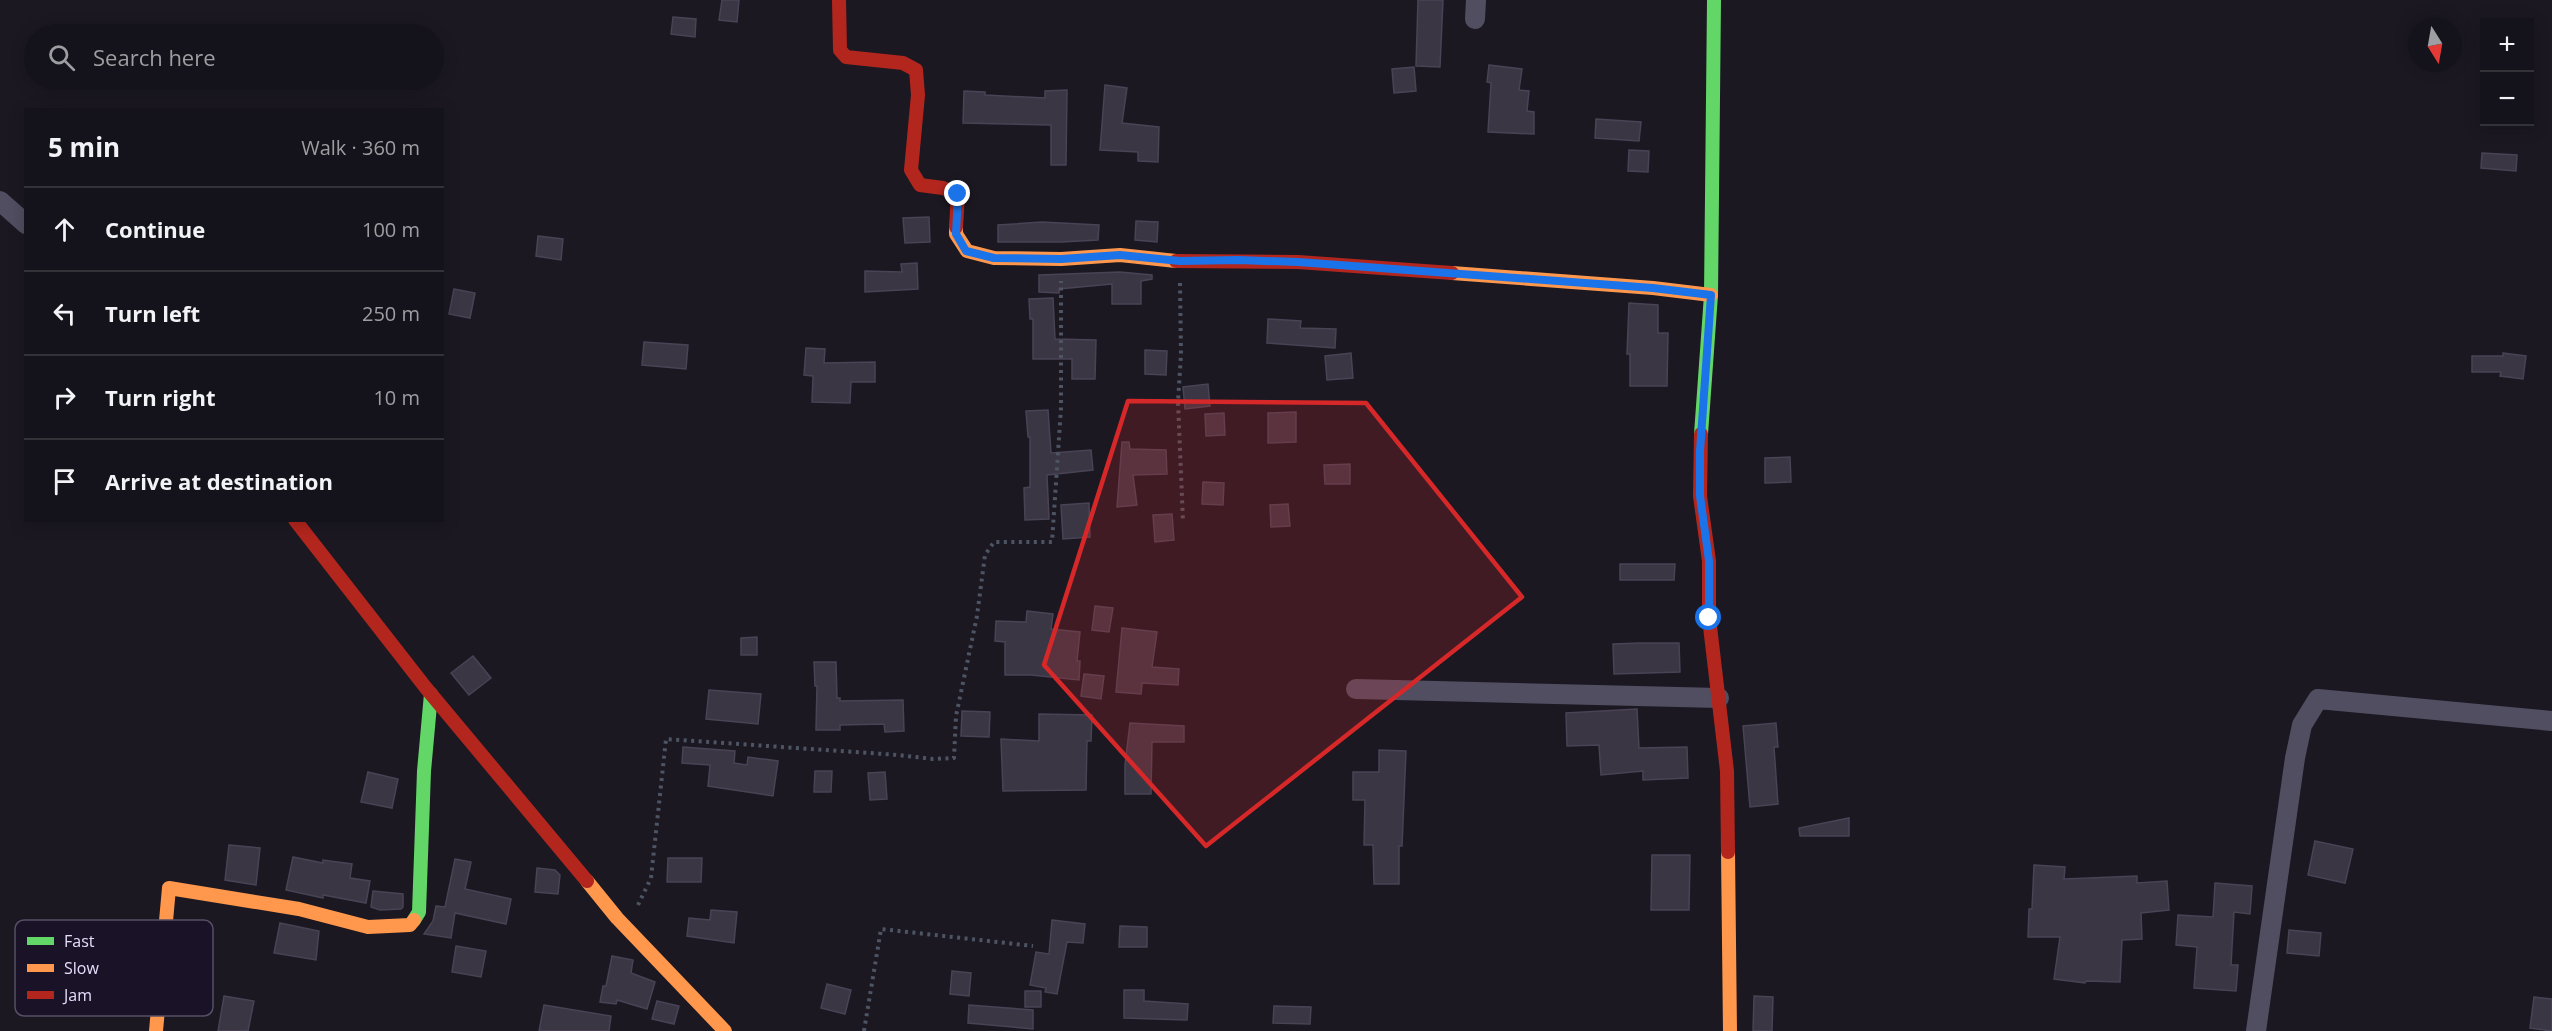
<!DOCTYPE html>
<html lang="en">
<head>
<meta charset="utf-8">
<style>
	body { margin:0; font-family:"Open Sans",sans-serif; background:#1d1b23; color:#f1f3f6 }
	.controls { position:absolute; right:18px; top:18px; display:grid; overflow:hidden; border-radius:0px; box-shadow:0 3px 15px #0003 }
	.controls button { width:54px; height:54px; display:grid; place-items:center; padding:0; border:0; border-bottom:2px solid #333239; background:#14121a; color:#f1f3f6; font:30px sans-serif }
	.compass { position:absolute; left:2408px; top:18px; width:54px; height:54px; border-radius:50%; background:#14121a; box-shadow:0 3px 15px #0003; rotate:169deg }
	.stop { position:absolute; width:18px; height:18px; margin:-14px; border:4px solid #1a73e8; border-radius:50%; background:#fff }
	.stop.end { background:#1a73e8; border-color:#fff; box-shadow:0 2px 6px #0008 }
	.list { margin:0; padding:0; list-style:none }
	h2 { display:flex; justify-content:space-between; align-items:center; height:78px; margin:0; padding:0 24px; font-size:26px }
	h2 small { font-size:20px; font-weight:400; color:#9d9ea2 }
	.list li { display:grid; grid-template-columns:39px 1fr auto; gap:18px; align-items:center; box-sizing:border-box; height:84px; padding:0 24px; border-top:2px solid #333239 }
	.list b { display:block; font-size:22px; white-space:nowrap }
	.list em { font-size:20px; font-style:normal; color:#9d9ea2 }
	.icon { flex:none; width:33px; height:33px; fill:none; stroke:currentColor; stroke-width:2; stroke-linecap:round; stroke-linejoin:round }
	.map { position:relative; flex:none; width:2552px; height:1031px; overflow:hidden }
	.search { position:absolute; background:#14121a; box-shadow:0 3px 15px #0003; left:24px; top:24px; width:420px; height:66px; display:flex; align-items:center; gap:15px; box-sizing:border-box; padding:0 21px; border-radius:33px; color:#9d9ea2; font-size:22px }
	.panel { position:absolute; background:#14121a; box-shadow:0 3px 15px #0003; left:24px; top:108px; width:420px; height:414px; border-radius:0px }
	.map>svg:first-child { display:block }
	.building { fill:#3b3644; stroke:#494355; stroke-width:1.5 }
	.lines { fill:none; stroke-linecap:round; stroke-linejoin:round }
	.path { stroke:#4d5463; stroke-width:4; stroke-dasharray:3 4.5; stroke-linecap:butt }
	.street { stroke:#524e62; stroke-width:20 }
	.fast { stroke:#63d668; stroke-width:14 }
	.slow { stroke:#ff974d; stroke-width:14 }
	.jam { stroke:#b3261e; stroke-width:14 }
	.route { stroke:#1a73e8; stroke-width:8 }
	.marked { fill:#d62828; fill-opacity:0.2; stroke:#d62828; stroke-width:4.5; stroke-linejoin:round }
	.key { fill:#1a1327; stroke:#574f67; stroke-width:1.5 }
	.key-label { font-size:16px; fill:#e6dcfc }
</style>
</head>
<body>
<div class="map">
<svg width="2552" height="1031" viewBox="0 0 2552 1031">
	<rect width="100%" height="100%" fill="#1b1822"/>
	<path class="building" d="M722 0H739L737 22 719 20Z
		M1418 0H1443L1440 67 1416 66Z
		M673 17 696 19 695 37 671 34Z
		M1489 65 1522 69 1519 90 1529 91 1527 111 1534 112V134L1488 132 1491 83 1487 82Z
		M1414 67 1416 91 1394 93 1392 69Z
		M1105 85 1127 88 1122 123 1159 127 1158 162 1138 161V152L1100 150Z
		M1067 90 1066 165H1051V125L963 123 964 91 985 92V95L1045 98V91Z
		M1596 119 1641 122 1639 141 1595 138Z
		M1629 150 1649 151 1648 172 1628 171Z
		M2482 153 2517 155 2516 171 2481 168Z
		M929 217 930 242 905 243 903 218Z
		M1136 221 1158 222 1157 242 1135 240Z
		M1042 222 1099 225 1098 240 1061 242H998V225Z
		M538 236 563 239 561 260 536 256Z
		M917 263 918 289 865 292V271L902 272 901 264Z
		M1120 272 1152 275V279L1141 281V304H1112V284L1059 289V293L1039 292V275Z
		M454 289 475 293 470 318 449 314Z
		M1053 298 1055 339 1096 340 1095 379H1072V359H1033V319H1030L1029 299Z
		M1629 303 1658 305V333H1668L1667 386H1630V354H1627Z
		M1268 319 1301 321 1300 328 1336 329 1335 348 1267 343Z
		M644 342 688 345 686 369 642 365Z
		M806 348 825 349 824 363 875 362V382H851L850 403 812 402 813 376 804 375Z
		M1145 350 1167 351 1166 375 1145 374Z
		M1351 353 1353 378 1327 380 1325 356Z
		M2503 353 2526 356 2523 379 2500 376 2501 372H2472V356H2503Z
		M1208 384 1210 406 1185 409 1183 387Z
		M1048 410 1051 453 1091 450 1093 470 1047 475 1049 519 1025 520 1024 488 1030 487V437H1028L1026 411Z
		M1296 412V442L1268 443V413Z
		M1224 413 1225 435 1206 436 1205 414Z
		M1122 442H1129L1130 449 1166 450 1167 474 1133 475 1137 505 1117 507Z
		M1790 457 1791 482 1765 483V458Z
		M1350 464V484H1325L1324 465Z
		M1203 482 1224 483 1223 505 1202 504Z
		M1089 503 1090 537 1063 539 1061 505Z
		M1288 504 1290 526 1271 527 1270 505Z
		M1172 514 1174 540 1155 542 1153 515Z
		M1620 564H1675L1674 580H1620Z
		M1095 606 1113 608 1109 632 1092 630Z
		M1027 611 1053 614 1051 629 1080 632 1077 661H1080L1079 680 1031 675H1005V642L995 641 996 621 1026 622Z
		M1122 628 1157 632 1152 667 1179 669 1178 685 1142 683 1141 694 1116 692Z
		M757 637V655H741V638Z
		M1640 643H1679L1680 672 1614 674 1613 644Z
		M473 656 491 678 469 695 451 673Z
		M814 662H836L837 698H840V701L903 700 904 731 885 732 884 724 840 725V730H816L817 686H815Z
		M1084 674 1104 676 1101 699 1081 696Z
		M709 690 761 694 758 724 706 719Z
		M1637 709 1639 748 1687 747 1688 778 1643 780V771L1601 775 1599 745 1567 746 1566 713Z
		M962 711 990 712 989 737 961 736Z
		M1039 714 1092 715 1091 741H1087L1086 790 1003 791 1001 739 1039 741Z
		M1130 723 1184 726V742H1152L1151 794H1125V765Z
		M1776 723 1778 747H1774L1778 804 1750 807 1743 726Z
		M683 747 735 751 734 763 747 765 748 757 778 761 773 796 708 786 710 765 682 763Z
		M1379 750 1406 751 1402 846H1399V884H1374L1373 845H1364L1365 800H1353V772H1379Z
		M815 771H832L831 792H814Z
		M368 772 398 779 392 808 361 802Z
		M885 772 887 799 870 800 868 773Z
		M1849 818V836H1800L1799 828Z
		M2315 841 2353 849 2345 883 2308 875Z
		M229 845 260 848 256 885 225 880Z
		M1652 855H1690L1689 910H1651Z
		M293 857 323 863V860L352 864 350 878 370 881 366 903 323 895V898L286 890Z
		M668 858H702L701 882H667Z
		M455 859 471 862 465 889 511 899 506 924 455 913 451 938 424 934 433 921 436 906 445 907Z
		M2034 865 2065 867 2064 879 2137 876V883L2167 881 2169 910 2141 913 2142 939 2122 940 2120 982 2086 981 2085 983 2054 979 2060 937H2028L2029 909H2032Z
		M537 868 555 870 560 875 558 894 535 892Z
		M2215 883 2252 886 2250 914 2234 912 2231 965H2238L2236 991 2194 988 2197 947 2176 945 2178 915 2213 917Z
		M373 891 403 894V907L401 909 380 910 371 907Z
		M711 910 737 912 734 943 687 936 689 918 710 920Z
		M1052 920 1085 924 1083 943 1067 942 1057 994 1045 992 1046 988 1030 985 1036 952 1049 954Z
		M280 923 319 931 316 960 274 953Z
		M1120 926 1147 927V947H1119Z
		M2289 930 2321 933 2319 956 2287 953Z
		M456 946 486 951 481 977 452 972Z
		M612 956 633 960 631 973 655 982 647 1009 617 1000 616 1004 600 1002 603 986H606Z
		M952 971 971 973 969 996 950 994Z
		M827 984 851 990 845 1014 821 1008Z
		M1124 990H1144V1001L1188 1004 1187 1020 1124 1018Z
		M1025 991H1041V1007H1025Z
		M224 996 254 1001 248 1031H218Z
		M1754 996 1773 997 1772 1031H1753Z
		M2534 997 2552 999V1031L2530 1028Z
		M657 1001 679 1006 674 1024 652 1019Z
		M544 1005 611 1016 609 1031H539Z
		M969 1005 1033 1010V1029L968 1023Z
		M1274 1006 1311 1007 1310 1024 1273 1023Z"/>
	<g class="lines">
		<path class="path" d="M1180 283 1181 354 1178 402 1183 522
			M638 905 651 878 666 739 898 755 933 759 954 758 956 716 977 616 985 555 994 542H1052L1061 408V281
			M864 1031 881 929 1033 946"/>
		<path class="street" d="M1475 19 1476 0
			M0 201 26 224
			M1356 689 1719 698
			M2256 1031 2295 758 2302 725 2318 699 2552 721"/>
		<path class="fast" d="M1701 434 1711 295 1714 0
			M414 920 419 912 424 771 431 694"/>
		<path class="slow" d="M956 227V234L967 251 994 258 1061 259 1120 255 1176 261
			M1452 273 1653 288 1711 295
			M1728 852 1730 1031
			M587 881 617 918 725 1031
			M156 1031 169 888 299 909 368 927 410 925 414 920"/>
		<path class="jam" d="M839 0 840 50 846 57 903 63 916 70 918 95 911 170 920 185 943 188 958 194 956 227
			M1176 261 1298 262 1452 273
			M1701 434 1700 496 1709 561V618L1727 771 1728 852
			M295 520 426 688 587 881"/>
	</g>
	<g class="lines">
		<path class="route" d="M958 194 956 234 966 251 994 258 1061 259 1120 255 1180 261 1238 260 1298 262 1653 288 1711 295 1700 451V496L1709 561V618"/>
	</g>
	<path class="marked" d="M1128 401 1366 403 1522 597 1206 846 1044 665Z"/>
	<rect x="15" y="920" width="198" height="96" rx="9" class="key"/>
	<rect x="27" y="937" width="27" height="8" fill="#63d668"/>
	<rect x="27" y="964" width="27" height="8" fill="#ff974d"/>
	<rect x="27" y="991" width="27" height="8" fill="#b3261e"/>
	<g class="key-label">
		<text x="64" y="947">Fast</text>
		<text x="64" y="974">Slow</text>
		<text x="64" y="1001">Jam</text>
	</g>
</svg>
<div class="controls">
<button>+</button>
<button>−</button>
</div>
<svg class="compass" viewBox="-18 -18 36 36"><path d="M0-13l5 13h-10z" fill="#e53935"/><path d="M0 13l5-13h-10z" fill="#9d9ea2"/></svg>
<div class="stop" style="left:1709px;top:618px"></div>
<div class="stop end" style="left:958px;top:194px"></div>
<div class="search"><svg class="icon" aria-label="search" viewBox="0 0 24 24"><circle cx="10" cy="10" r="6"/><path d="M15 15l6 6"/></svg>Search here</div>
<section class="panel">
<h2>5 min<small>Walk · 360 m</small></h2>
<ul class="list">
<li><svg class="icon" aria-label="ahead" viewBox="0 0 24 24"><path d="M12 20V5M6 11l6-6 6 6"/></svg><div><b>Continue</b></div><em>100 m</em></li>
<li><svg class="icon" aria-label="left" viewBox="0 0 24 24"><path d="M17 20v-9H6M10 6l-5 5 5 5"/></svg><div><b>Turn left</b></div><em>250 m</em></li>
<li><svg class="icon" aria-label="right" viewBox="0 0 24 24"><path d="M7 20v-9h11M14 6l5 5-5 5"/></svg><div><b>Turn right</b></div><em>10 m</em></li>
<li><svg class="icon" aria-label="arrive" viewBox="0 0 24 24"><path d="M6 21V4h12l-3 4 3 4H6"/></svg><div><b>Arrive at destination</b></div></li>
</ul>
</section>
</div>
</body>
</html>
